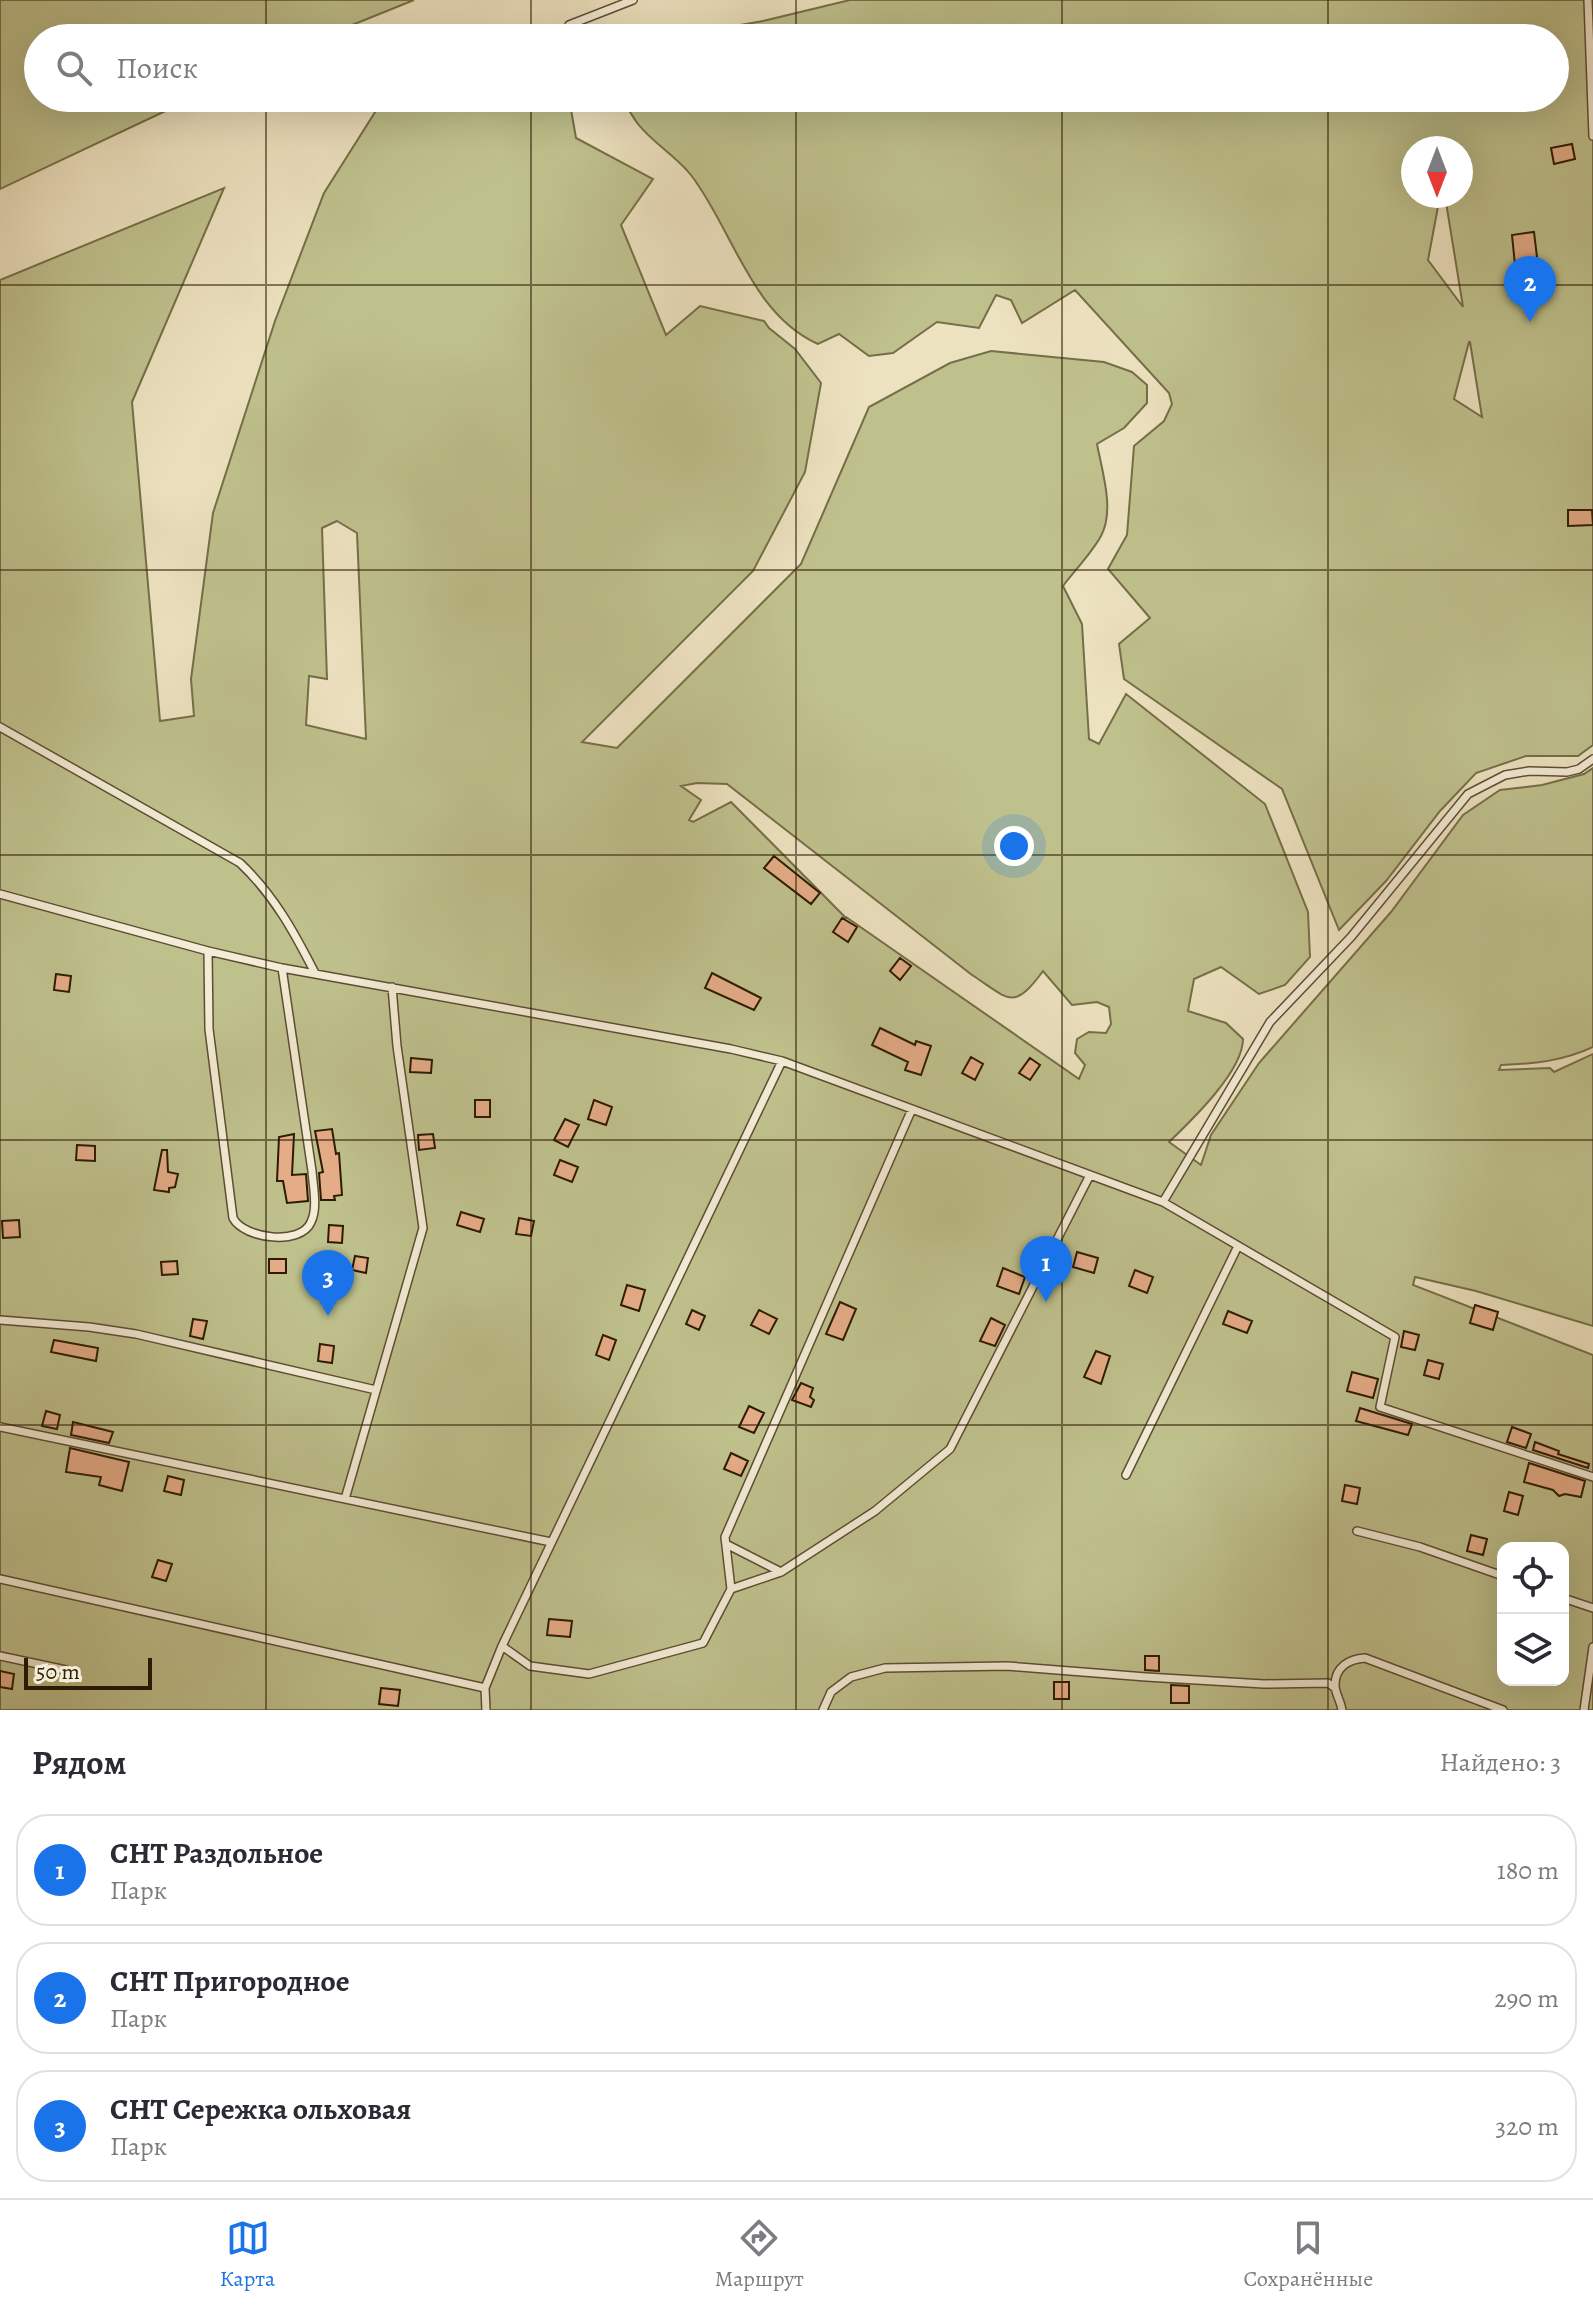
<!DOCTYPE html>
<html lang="ru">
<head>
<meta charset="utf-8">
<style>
	body { margin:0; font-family:Alegreya,serif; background:#f2f2f3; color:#2b2b33 }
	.controls { position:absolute; right:24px; bottom:24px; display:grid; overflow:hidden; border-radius:16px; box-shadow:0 8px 32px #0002 }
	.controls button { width:72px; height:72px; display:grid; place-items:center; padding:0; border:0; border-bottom:2px solid #e1e1e2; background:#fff; color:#2b2b33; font:40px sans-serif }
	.compass { position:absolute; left:1401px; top:136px; width:72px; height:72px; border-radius:50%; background:#fff; box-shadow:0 8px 32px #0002; rotate:180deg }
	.scale { position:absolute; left:24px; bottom:20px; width:128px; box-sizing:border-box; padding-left:8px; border:4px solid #2e1b03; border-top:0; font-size:22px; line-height:28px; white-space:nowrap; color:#2e1b03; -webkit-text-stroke:6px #f3ecd6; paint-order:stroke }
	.you { position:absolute; left:1014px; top:846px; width:28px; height:28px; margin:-20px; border:6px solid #fff; border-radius:50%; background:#1a73e8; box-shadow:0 0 0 12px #1a73e833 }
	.badge { display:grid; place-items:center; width:52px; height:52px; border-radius:50%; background:#1a73e8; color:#fff; font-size:26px; font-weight:700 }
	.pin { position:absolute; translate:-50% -66px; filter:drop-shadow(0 2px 4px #0008) }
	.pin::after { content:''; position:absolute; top:42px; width:28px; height:24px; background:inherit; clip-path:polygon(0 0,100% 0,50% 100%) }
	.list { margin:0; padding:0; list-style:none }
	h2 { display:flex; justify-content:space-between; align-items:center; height:104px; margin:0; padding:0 32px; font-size:34px }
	h2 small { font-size:26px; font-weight:400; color:#7c7c81 }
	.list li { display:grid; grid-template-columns:52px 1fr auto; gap:24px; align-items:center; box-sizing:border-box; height:112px; margin:0 16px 16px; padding:0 16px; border:2px solid #e1e1e2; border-radius:32px }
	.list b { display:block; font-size:30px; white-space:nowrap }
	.list p { margin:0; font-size:26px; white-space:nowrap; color:#7c7c81 }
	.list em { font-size:26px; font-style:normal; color:#7c7c81 }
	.icon { flex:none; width:44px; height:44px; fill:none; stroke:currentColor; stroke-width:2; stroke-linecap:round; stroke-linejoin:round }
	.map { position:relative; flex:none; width:1593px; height:1710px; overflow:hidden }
	.search { position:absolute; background:#fff; box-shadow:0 8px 32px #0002; left:24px; right:24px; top:24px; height:88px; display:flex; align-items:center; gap:20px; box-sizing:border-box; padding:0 28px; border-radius:44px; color:#7c7c81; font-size:30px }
	.sheet { height:488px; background:#fff }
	nav { display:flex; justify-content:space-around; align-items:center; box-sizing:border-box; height:112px; border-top:2px solid #e1e1e2; background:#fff; font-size:22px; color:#7c7c81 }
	nav a { display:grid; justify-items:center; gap:4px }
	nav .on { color:#1a73e8 }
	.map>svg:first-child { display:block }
	.green { fill:#bfc18d; stroke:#766e48; stroke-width:2; fill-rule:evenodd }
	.building { fill:#e4ac87; stroke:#2e1b03; stroke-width:2 }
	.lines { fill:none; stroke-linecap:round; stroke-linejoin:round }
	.lane-casing { stroke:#5e4d32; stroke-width:10 }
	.lane { stroke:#f3ecd6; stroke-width:7 }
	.grid { fill:none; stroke:#2e1b03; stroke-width:2; stroke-opacity:0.55 }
</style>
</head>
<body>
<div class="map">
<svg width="1593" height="1710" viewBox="0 0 1593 1710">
	<rect width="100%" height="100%" fill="#ede2c0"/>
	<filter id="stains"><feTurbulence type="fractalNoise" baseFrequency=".0025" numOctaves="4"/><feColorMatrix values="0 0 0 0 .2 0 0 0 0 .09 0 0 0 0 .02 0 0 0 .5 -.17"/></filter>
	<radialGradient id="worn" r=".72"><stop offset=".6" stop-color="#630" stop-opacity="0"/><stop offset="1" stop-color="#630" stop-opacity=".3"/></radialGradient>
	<path class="green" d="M0 0H414L320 38H38V98H193L0 189Z
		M850 0H1593V745L1578 756H1526L1476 773 1440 811 1386 881 1339 930 1282 789 1124 679 1119 644 1150 618 1108 569 1127 535 1134 446 1164 421 1172 404 1169 393 1075 290 1022 323 1011 300 996 295 979 328 937 322 893 353 869 356 839 334 818 344C751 314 733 230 691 175 676 156 653 143 638 124 632 116 627 107 622 98H1555V38H666L763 21ZM1413 148H1461V196H1445L1463 307 1428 260 1440 196H1413ZM1469 342H1470L1482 417 1454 399Z
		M384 98H569L576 138 653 179 621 225 666 335 700 306 764 321 769 328 795 349 821 383 805 472 753 571 582 742 617 748 801 564 869 407 950 363 991 351 1104 362 1132 372 1147 385V403L1124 428 1097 444C1102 471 1115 510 1101 536 1091 554 1075 570 1063 586L1082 624 1089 739 1099 744 1126 694 1265 804 1308 912 1310 957 1285 985 1259 994 1221 967 1194 979 1188 1011 1226 1023 1243 1039C1243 1071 1192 1120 1169 1142L1201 1165 1211 1135 1259 1063 1391 912 1463 815 1500 790 1542 785 1584 774 1593 768V1047C1564 1061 1533 1064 1501 1065L1499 1070 1550 1068 1554 1072 1593 1054V1326L1476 1291 1415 1277 1413 1285 1593 1355V1710H0V280L224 188 132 402 160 721 194 716 191 679 213 513 275 321 324 193ZM337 521 357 533 366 739 306 725 309 676 327 679 322 528ZM697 783 727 784 972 975C1009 999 1013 1012 1043 971L1072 1005 1097 1002 1109 1007 1111 1024 1106 1033 1089 1032 1077 1039 1075 1053 1085 1065 1079 1079 846 917 841 922 844 916 731 802 693 822 689 820 701 800 681 786ZM1503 1548H1563V1680H1503Z"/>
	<path class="building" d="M1572 144 1575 159 1554 164 1551 148Z
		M1534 232 1540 282 1517 285 1512 235Z
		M1568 510H1592L1593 525 1568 526Z
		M774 856 820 893 811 904 764 868Z
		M842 918 857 927 848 942 833 932Z
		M900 958 911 966 900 980 890 971Z
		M712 973 761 998 754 1010 705 988Z
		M56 974 71 976 69 992 54 990Z
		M880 1028 915 1045 916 1041 931 1046 921 1075 905 1070 908 1062 872 1045Z
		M971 1057 983 1064 975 1080 962 1073Z
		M411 1058 432 1060 431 1073 410 1072Z
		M1030 1058 1040 1065 1030 1080 1019 1073Z
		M475 1100H490V1117H475Z
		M594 1100 612 1107 606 1125 588 1119Z
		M565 1119 579 1125 568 1147 554 1140Z
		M332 1129 336 1154 339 1153 342 1195 334 1196 335 1200H321L319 1173 323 1172 315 1131Z
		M294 1134 292 1175 306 1174 308 1201 287 1203 283 1181H277L279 1137Z
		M433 1134 435 1148 419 1150 418 1135Z
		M77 1145 95 1146V1161L76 1160Z
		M162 1150H167L168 1172 178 1174 175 1187 169 1188V1192L154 1190Z
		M560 1160 578 1167 572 1182 554 1175Z
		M461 1212 484 1219 480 1232 457 1225Z
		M519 1218 534 1221 531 1236 516 1234Z
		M19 1220 20 1237 3 1238 2 1221Z
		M329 1225 343 1226 342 1243 328 1242Z
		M1077 1252 1098 1258 1094 1273 1073 1267Z
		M355 1256 368 1258 366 1273 352 1270Z
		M269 1259H286V1273H269Z
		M177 1261 178 1274 162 1275 161 1262Z
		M1003 1268 1025 1277 1019 1294 997 1286Z
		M1135 1270 1153 1277 1147 1293 1129 1286Z
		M627 1285 645 1290 639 1311 621 1305Z
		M840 1302 856 1309 843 1340 826 1334Z
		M1475 1305 1498 1312 1493 1330 1470 1323Z
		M692 1310 705 1316 699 1330 686 1324Z
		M759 1310 777 1319 769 1334 751 1325Z
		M1228 1311 1252 1321 1247 1333 1223 1324Z
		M991 1318 1005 1325 995 1346 980 1341Z
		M193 1319 207 1321 203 1339 190 1336Z
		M1404 1331 1419 1335 1415 1350 1401 1347Z
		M603 1335 616 1340 609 1360 596 1355Z
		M54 1340 98 1348 96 1361 51 1352Z
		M320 1344 334 1346 332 1363 318 1361Z
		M1096 1351 1110 1356 1101 1384 1084 1377Z
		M1428 1360 1443 1364 1439 1379 1424 1375Z
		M1352 1372 1378 1379 1373 1398 1347 1391Z
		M801 1383 813 1388 810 1397 814 1400 811 1407 792 1400Z
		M749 1406 764 1413 754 1433 739 1427Z
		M1360 1408 1412 1424 1408 1435 1356 1421Z
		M46 1411 60 1415 57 1429 42 1426Z
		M73 1422 113 1432 109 1443 71 1435Z
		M1512 1427 1531 1434 1526 1448 1507 1442Z
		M1535 1442 1559 1451 1558 1454 1589 1464 1588 1468 1533 1450Z
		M70 1448 129 1462 122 1491 99 1485 101 1477 66 1472Z
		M731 1453 748 1461 741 1476 724 1469Z
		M1529 1463 1585 1481 1581 1497 1565 1494 1559 1496 1553 1490 1524 1482Z
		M168 1476 184 1480 181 1495 164 1491Z
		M1345 1485 1360 1488 1357 1504 1342 1501Z
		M1509 1492 1523 1496 1518 1515 1504 1511Z
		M1471 1535 1487 1539 1483 1555 1467 1551Z
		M158 1560 172 1564 166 1581 152 1577Z
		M549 1619 572 1621 570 1637 547 1635Z
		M1145 1656H1159V1671L1145 1670Z
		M0 1671 14 1674 12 1689 0 1687Z
		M1054 1682H1069V1699H1054Z
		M1171 1685 1189 1686V1703H1171Z
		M381 1688 400 1690 398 1706 379 1704Z"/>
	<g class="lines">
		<defs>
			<path id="lane" d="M1588 0 1593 136
				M569 25 633 0
				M0 727 240 863C274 895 294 932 315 973
				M0 894 208 951 282 968 731 1049 782 1061 1163 1202 1270 1022 1351 937 1468 794 1505 775 1529 771 1567 772 1579 769 1593 759
				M208 951 209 1029 233 1218C244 1239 301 1246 311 1222 318 1208 313 1186 312 1171L282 968
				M1163 1202 1395 1337 1380 1407 1593 1477
				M0 1320 89 1327 136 1334 376 1390
				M0 1427 551 1542
				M1126 1475 1238 1246
				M345 1499 423 1228 397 1046 392 987
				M1357 1531 1420 1547 1503 1576
				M726 1544 781 1572
				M0 1579 485 1688
				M731 1589 725 1537 912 1109
				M1563 1598 1593 1608
				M502 1646 530 1666 589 1674 703 1643 731 1589 781 1572 875 1511 950 1449 1090 1175
				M0 1656 66 1670
				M486 1710 485 1688 502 1646 782 1061
				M823 1710 831 1692 851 1677 885 1668 1007 1666 1146 1677 1264 1684 1328 1683 1335 1688
				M1342 1710C1341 1702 1335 1693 1335 1685 1335 1667 1349 1659 1365 1658L1503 1710
				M1584 1710 1593 1647"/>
		</defs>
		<use href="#lane" class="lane-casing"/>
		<use href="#lane" class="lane"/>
	</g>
	<path class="grid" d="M266 0V38M531 0V38M796 0V38M1062 0V38M1328 0V38M266 98V1710M531 98V1710M796 98V1710M1062 98V1710M1328 98V1710M0 285H1593M0 570H1593M0 855H1593M0 1140H1593M0 1425H1593"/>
	<rect width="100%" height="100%" filter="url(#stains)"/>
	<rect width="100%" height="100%" fill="url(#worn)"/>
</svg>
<div class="controls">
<button><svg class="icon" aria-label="locate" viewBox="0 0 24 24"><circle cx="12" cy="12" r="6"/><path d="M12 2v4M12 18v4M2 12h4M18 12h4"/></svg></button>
<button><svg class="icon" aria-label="layers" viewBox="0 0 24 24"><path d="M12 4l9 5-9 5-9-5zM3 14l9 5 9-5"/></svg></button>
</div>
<svg class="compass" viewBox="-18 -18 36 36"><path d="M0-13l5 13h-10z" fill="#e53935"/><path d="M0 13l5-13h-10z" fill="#7c7c81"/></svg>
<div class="scale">50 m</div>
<div class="you"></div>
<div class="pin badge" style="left:1046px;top:1302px">1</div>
<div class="pin badge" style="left:1530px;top:322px">2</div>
<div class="pin badge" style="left:328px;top:1316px">3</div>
<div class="search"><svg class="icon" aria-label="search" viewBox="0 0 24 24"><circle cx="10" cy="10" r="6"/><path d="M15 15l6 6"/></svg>Поиск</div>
</div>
<section class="sheet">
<h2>Рядом<small>Найдено: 3</small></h2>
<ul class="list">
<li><span class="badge">1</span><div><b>СНТ Раздольное</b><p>Парк</p></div><em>180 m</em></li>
<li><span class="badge">2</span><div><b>СНТ Пригородное</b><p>Парк</p></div><em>290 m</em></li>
<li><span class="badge">3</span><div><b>СНТ Сережка ольховая</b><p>Парк</p></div><em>320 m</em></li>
</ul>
</section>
<nav>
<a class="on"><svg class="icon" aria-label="map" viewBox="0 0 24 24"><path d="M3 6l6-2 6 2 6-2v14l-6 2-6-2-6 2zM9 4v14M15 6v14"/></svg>Карта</a>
<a><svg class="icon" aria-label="directions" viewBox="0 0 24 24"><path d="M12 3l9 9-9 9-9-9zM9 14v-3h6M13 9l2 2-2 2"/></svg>Маршрут</a>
<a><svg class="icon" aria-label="saved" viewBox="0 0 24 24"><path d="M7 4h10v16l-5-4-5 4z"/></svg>Сохранённые</a>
</nav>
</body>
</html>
